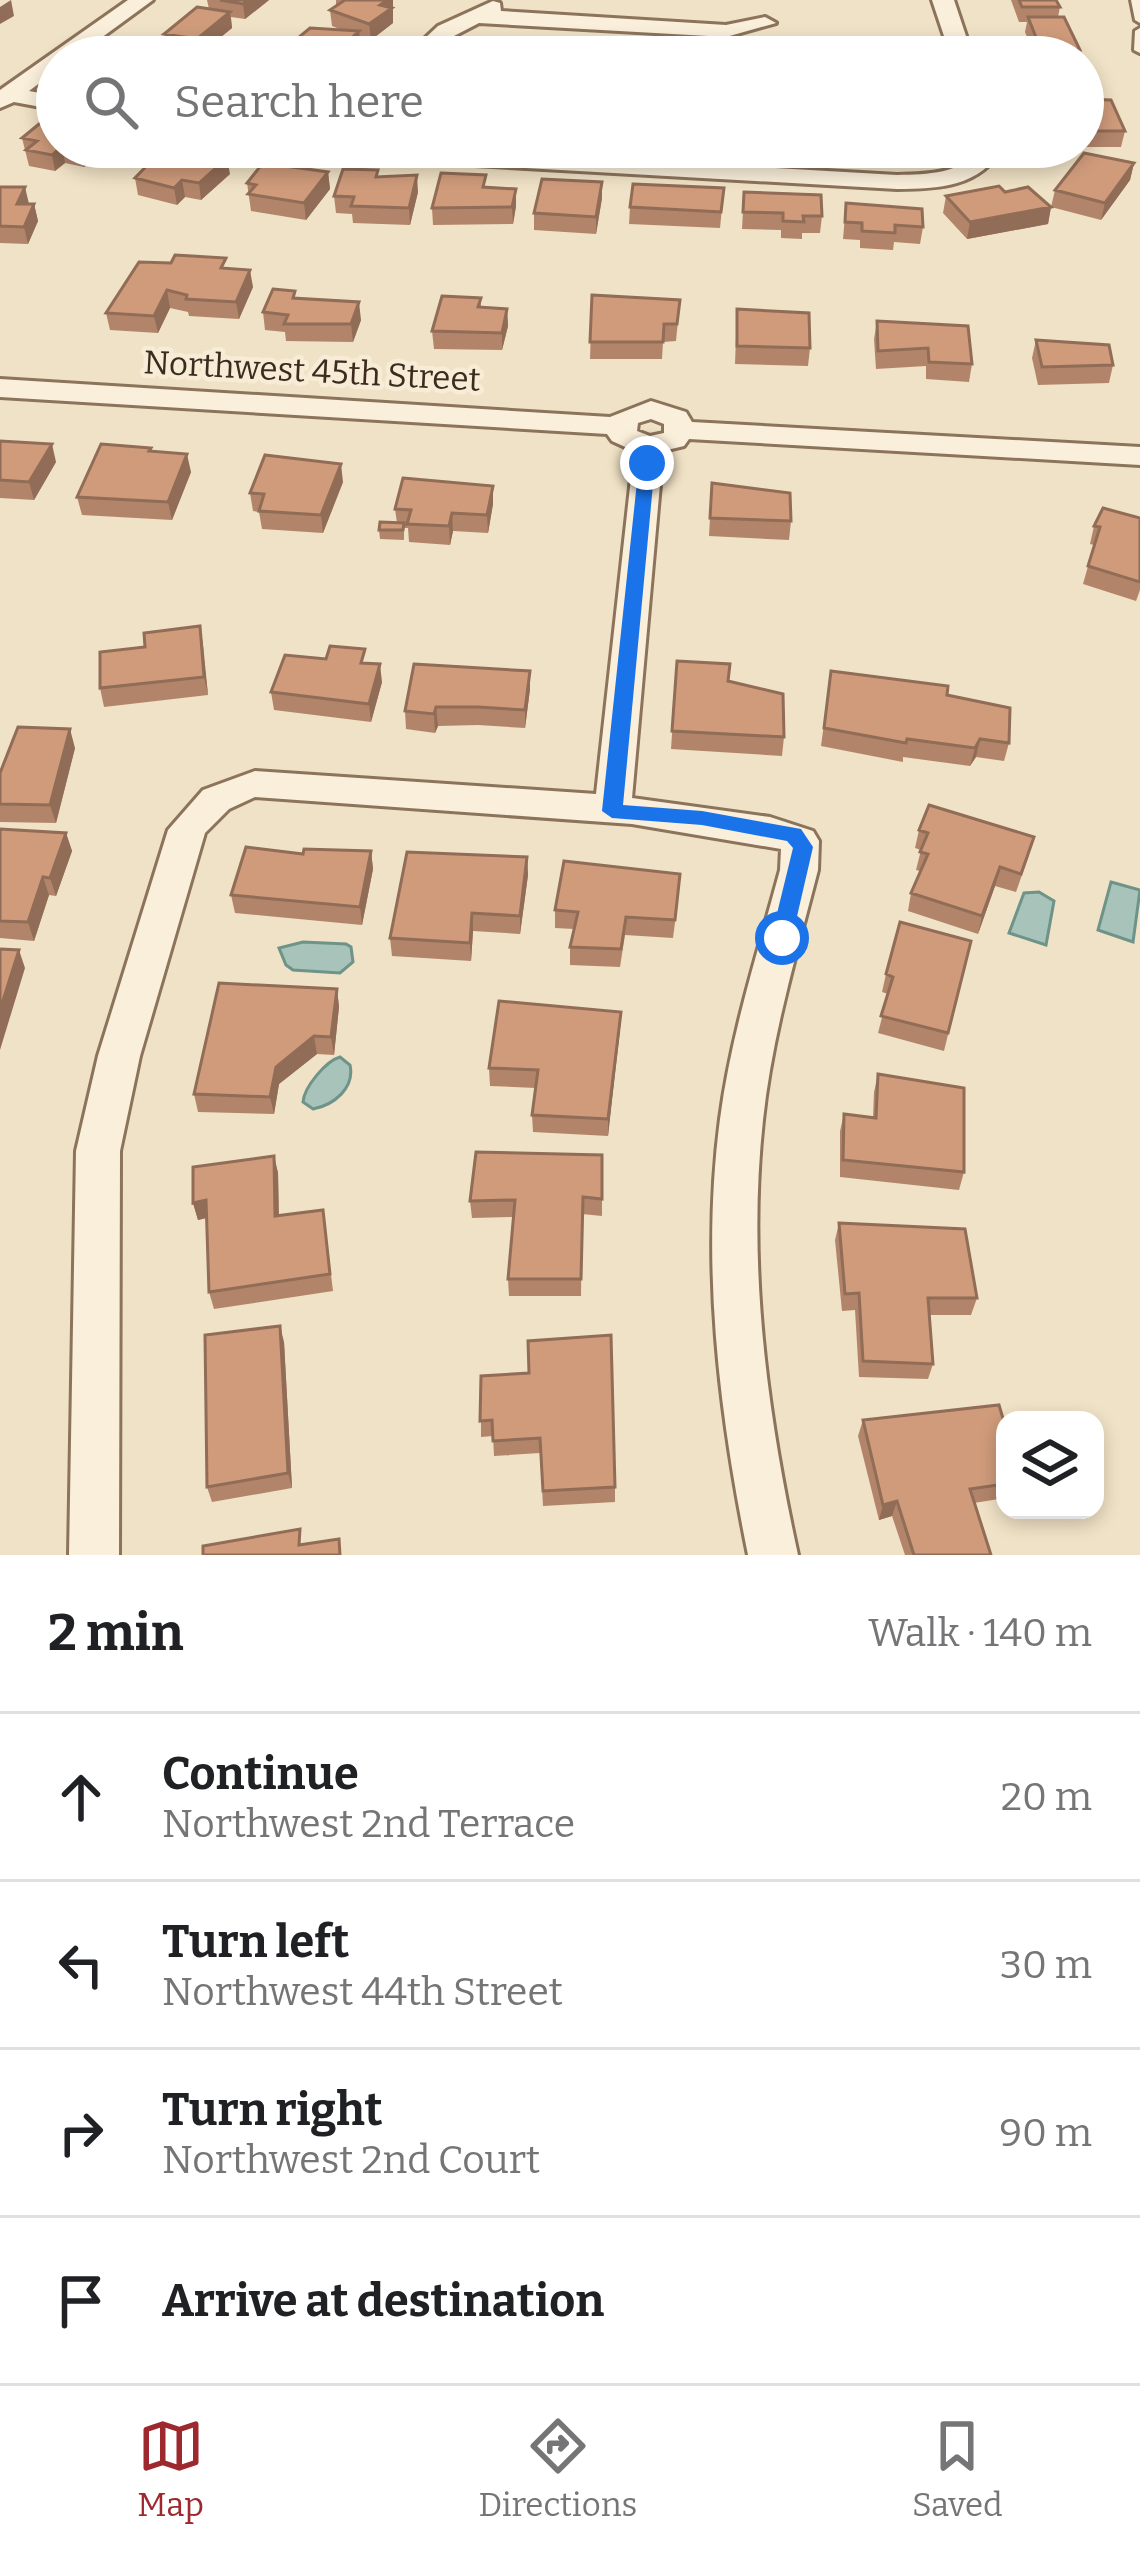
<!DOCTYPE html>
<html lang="en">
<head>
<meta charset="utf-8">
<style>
	body { margin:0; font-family:Bitter,serif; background:#f6f6f6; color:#202124 }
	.controls { position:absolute; right:36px; bottom:36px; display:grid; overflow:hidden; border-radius:24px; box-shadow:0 6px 18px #0003 }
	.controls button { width:108px; height:108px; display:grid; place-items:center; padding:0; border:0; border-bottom:3px solid #e0e0e0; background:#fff; color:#202124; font:60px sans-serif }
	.stop { position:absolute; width:36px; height:36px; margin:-27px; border:9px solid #1a73e8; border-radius:50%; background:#fff }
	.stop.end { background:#1a73e8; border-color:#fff; box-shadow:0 3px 12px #0008 }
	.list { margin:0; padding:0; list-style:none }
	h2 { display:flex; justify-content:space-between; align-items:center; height:156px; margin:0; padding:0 48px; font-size:51px }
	h2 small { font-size:39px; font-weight:400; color:#757577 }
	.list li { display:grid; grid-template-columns:78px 1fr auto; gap:36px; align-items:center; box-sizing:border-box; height:168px; padding:0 48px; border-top:3px solid #e0e0e0 }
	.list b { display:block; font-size:45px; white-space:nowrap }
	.list p { margin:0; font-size:39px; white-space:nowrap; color:#757577 }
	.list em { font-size:39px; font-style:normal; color:#757577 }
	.icon { flex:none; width:66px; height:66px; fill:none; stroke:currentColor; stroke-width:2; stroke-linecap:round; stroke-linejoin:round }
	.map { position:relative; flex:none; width:1140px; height:1555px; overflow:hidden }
	.search { position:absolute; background:#fff; box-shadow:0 6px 18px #0003; left:36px; right:36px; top:36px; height:132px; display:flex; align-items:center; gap:30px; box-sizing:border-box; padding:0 42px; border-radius:66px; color:#757577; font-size:45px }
	.sheet { height:828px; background:#fff }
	nav { display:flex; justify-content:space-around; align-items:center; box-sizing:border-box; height:168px; border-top:3px solid #e0e0e0; background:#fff; font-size:33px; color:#757577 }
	nav a { display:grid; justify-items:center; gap:6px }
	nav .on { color:#9d292e }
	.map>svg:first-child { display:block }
	.water { fill:#a8c3ba; stroke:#6e9388; stroke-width:3 }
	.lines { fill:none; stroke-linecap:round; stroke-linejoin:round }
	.service-casing { stroke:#8c735b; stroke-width:6 }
	.minor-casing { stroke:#8c735b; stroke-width:6 }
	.service { fill:#faefda; fill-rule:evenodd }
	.minor { fill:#faefda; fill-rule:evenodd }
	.wall { fill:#b2856a }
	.shaded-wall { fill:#916c56 }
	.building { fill:#cf9b7b; stroke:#916c56; stroke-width:3 }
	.route { fill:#1a73e8 }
	.labels { text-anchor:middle; stroke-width:9; stroke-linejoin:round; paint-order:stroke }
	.street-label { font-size:33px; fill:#3c2c1f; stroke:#f7ecd6 }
</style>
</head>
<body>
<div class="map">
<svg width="1140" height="1555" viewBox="0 0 1140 1555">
	<rect width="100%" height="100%" fill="#f0e2c6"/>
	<path class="water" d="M1111 882 1140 890 1133 942 1098 930Z
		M1039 892 1054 901 1046 945 1009 933 1024 893Z
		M303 942 346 944 351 947 353 962 340 973 293 970 286 965 279 948Z
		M340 1057 350 1065C355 1088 334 1105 313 1109L303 1102C304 1087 326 1061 340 1057Z"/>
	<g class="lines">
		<defs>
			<path id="service" d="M1131 0H1140V23L1135 20Z
				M1140 28V53L1134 50 1135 31Z"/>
			<path id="minor" d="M128 0H153L75 57H57V70L29 91 57 96V110L14 102 0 108V90Z
				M932 0H954L973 57H951Z
				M493 1 500 3 501 11 726 25 765 17 776 23 726 37 479 23 454 36 429 57H405L438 26Z
				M266 147H405L897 175C928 174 961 175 979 147H1003C980 187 939 189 897 189L278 154Z
				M0 379 610 417 651 401 686 412 692 422 1140 447V465L689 439 684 446 663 451 632 798 770 817 813 831 819 841 818 870C797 952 772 1035 763 1120 747 1265 767 1413 798 1555H748C719 1412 701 1264 720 1119 731 1034 758 952 780 870L781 849 632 824 255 797 229 809 205 833 140 1056 120 1151 119 1555H69L76 1151 98 1056 168 830 203 790 255 771 596 794 634 451 612 441 607 434 0 397ZM651 419 664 424V433L650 436 637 431 638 423Z"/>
		</defs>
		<use href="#service" class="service-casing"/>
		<use href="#minor" class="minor-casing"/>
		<use href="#service" class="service"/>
		<use href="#minor" class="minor"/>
	</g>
	<path class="wall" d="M207 0H269L245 19 231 17 232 28 199 55 166 49 164 34 209 9Z
		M336 0H393V23L371 40 360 36 361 47 350 57H291L295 53 293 42 342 30 332 26 330 10 336 6Z
		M1011 0H1056L1060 7 1058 17 1080 50 1079 57H1035L1025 32 1027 22H1019Z
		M1083 70 1091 87 1088 99 1125 131 1121 147H1061H1083Z
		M22 138 57 147H106V149L84 167 65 163 55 171 29 166Z
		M1134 163 1130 180 1101 220 1051 207 1055 190Z
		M328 172 330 189 306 220 251 211 247 183Z
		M230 174 201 200 185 197 177 205 138 195 135 178Z
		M378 177 418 192 410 225 353 223 352 214 336 213 334 196Z
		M0 187 29 204H34L38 221 28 244 0 243Z
		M487 188 516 189V206L513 224 433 225 432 208Z
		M724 188 720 228 629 224 630 207Z
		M744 192 822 216 820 233H802V239L781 238V230L742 229Z
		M946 196 1051 207 1048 224 967 239 943 213Z
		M602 198 596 234 534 230V213Z
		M846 203 923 227 920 244 894 242 893 250 860 248V240L843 239Z
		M227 269 253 287 239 319 189 316 188 312 170 308 158 333 110 330 106 313Z
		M592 295 680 300 676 341 663 342 662 359H590Z
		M481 298V308L507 309 508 326 502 350 434 349 432 331Z
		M296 299 361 320 353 342 286 341 285 332 265 330 263 312Z
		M737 309 810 348 808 366 735 364Z
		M877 321 972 364 969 382 926 379V366L876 369 874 339Z
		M1036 340 1113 365 1109 383 1038 385 1032 358Z
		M0 441 56 462 34 500 0 498Z
		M151 448 152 452 191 472 172 520 82 515 77 497Z
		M343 482 323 533 262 529 259 512 253 511 250 493Z
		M712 483 791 521 789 540 709 536Z
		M493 504 488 533 453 531 450 545 409 542 408 528H404V540L380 539 379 530 397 523 395 509Z
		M1140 518V590L1136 601 1083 584 1094 545 1090 544 1094 526Z
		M200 626 208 695 104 707 100 688Z
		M677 661 728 681 784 737 782 756 671 749Z
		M366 663 382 682 371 722 274 710 271 692Z
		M530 671V689L525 728 478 725 438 726 435 733 406 729 405 711Z
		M831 671 947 695 1009 743 1004 761 976 757 970 766 903 757V762L821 746Z
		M75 748 56 823 0 822V773Z
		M0 829 66 833 72 851 56 896 49 895 34 941 0 938Z
		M919 830 1029 855 1016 892 995 886 978 934 908 911 911 893 920 871 916 870 921 850 915 848Z
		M371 851 373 869 362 925 235 913 231 895 303 854Z
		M527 857 528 875 520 934 473 931 471 961 392 956 390 938Z
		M679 892 673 938 625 935 620 967 570 965V947L574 929 555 928V910Z
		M971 941 944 1051 878 1033 888 994 882 992 886 974Z
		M337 989 339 1007 334 1055 317 1054 279 1084 274 1114 198 1112 194 1094Z
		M621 1012 608 1136 533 1132 532 1115 536 1088 490 1086 489 1068Z
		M878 1074 964 1172 959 1190 840 1177V1131L844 1114 873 1118 874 1092Z
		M602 1155V1216L582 1214 581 1296H509L508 1279 513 1217 472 1218 470 1201Z
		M274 1156 278 1173 279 1215 323 1210 333 1291 214 1309 209 1292 206 1218 198 1220 193 1203Z
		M839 1223 977 1298 971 1315H929L933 1364 928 1379 859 1377 855 1310 842 1311 835 1240Z
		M284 1342 292 1488 212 1502 207 1487Z
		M481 1376 615 1487V1502L543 1506 540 1453 494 1456 493 1436 481 1437Z
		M863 1420 1005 1425V1498L974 1503 991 1555H905L892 1516 879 1520 858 1436Z"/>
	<path class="shaded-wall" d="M11 0 14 16 0 24V7Z
		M248 0H269L245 19 243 4Z
		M387 0H393V23L371 40 369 24 380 5Z
		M230 12 232 28 199 55 197 39Z
		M359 31 361 47 350 57H331Z
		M62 147 65 163 55 171 52 155Z
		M85 147H106V149L84 167 81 150Z
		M227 158 230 174 201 200 199 183Z
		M1134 163 1130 180 1101 220 1105 203Z
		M328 172 330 189 306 220 304 203Z
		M417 175 418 192 410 225 409 208Z
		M182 180 185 197 177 205 174 188Z
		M602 182V198L596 234V217Z
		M25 187 29 204H17Z
		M516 189V206L513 224 512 207Z
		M34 204 38 221 28 244 24 227Z
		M1051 207 1048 224 967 239 970 222Z
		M250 270 253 287 239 319 236 302Z
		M167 290 170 308 158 333 154 316Z
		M359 302 361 320 353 342 351 324Z
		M507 309 508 326 502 350V333Z
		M52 444 56 462 34 500 29 482Z
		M187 454 191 472 172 520 168 502Z
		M341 464 343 482 323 533 321 515Z
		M493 486V504L488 533 487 515Z
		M452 513 453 531 450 545 449 526Z
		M200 626 203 644 208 695 204 677Z
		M380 664 382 682 371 722 369 704Z
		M530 671V689L525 728V710Z
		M436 707 438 726 435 733 434 714Z
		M70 729 75 748 56 823 50 805Z
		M980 739 976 757 970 766 975 748Z
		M66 833 72 851 56 896 50 878Z
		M371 851 373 869 362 925 360 907Z
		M527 857 528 875 520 934V916Z
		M1000 867 995 886 978 934 982 916Z
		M43 877 49 895 34 941 28 922Z
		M472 913 473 931 471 961 470 943Z
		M19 950 25 968 0 1050V1010Z
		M337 989 339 1007 334 1055 331 1037Z
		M621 1012 620 1030 608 1136V1119Z
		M314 1036 317 1054 279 1084 274 1114 270 1097 276 1067Z
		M274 1156 278 1173 279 1233 275 1216Z
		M206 1200 210 1217 198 1220 193 1203Z
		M280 1326 284 1342 292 1488 288 1473Z
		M897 1501 892 1516 879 1520 883 1505Z"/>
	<path class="building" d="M220 0H248L243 4Z
		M343 0H387L380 5 392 8 369 24 330 10 345 0Z
		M1019 0H1056L1060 7H1022Z
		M197 7 230 12 197 39 164 34Z
		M1028 17H1064L1080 50H1041Z
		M310 28 359 31 331 57 291 56 305 44 293 42Z
		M136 53 158 57H131Z
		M1083 70 1091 87 1083 88Z
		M1083 99 1111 100 1125 131H1083Z
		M44 120 57 123V147H61L52 155 26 150 37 141 22 138Z
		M159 153 227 158 199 183 182 180 174 188 135 178Z
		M1084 153 1134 163 1105 203 1055 190Z
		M263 163 328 172 304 203 248 194 256 185 247 183Z
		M343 169 378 170 376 177 417 175 409 208 351 206 354 197 334 196Z
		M441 173 486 175 483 187 516 189 512 207 432 208Z
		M542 179 602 182 596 217 534 213Z
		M633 184 724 188 721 212 630 207Z
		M999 186 1005 192 1028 187 1051 207 970 222 946 196Z
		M0 187H25L17 204H34L24 227 0 226Z
		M744 192 821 195 822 216H803L804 222 783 221V213L743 212Z
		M846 203 922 209 923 227 895 225V233L862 231V223L845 222Z
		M175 255 226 258 221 268 250 270 236 302 186 299 187 295 167 290 154 316 106 313 139 262 171 263Z
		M273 289 295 291 293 298 359 302 351 324H284L288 315 263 312Z
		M592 295 680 300 677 324H664L663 342H590Z
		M442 296 481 298 478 307 507 309 502 333 432 331Z
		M737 309 809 313 810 348 737 346Z
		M877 321 968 326 972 364 929 362 928 348 878 351Z
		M1036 340 1109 345 1113 365 1042 367Z
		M0 441 52 444 29 482 0 480Z
		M101 444 151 448 149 451 187 454 168 502 77 497Z
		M265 455 341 464 321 515 259 511 264 494 250 493Z
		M403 478 493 486 487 515 452 513 449 526 407 524 411 510 395 509Z
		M712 483 790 493 791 521 710 518Z
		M1103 508 1140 518V582L1088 566 1100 527 1094 526Z
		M380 522 404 523 403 530H379Z
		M200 626 204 677 100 688V652L145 647 144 633Z
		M330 646 365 649 361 663 380 664 369 704 271 692 285 655 326 659Z
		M677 661 730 664 728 681 783 694 784 737 672 731Z
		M414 664 530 671 525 710 478 707H436L434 714 405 711Z
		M831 671 948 686 947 695 1010 708 1009 743 980 739 975 748 907 739 906 743 824 728Z
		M18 727 70 729 50 805 0 804V773Z
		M929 805 1034 837 1021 874 1000 867 982 916 911 893 928 854 920 852 928 833 919 830Z
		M0 829 66 833 50 878 43 877 28 922 0 921Z
		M246 847 303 854 304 849 371 851 360 907 231 895Z
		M407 852 527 857 520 916 472 913 470 943 390 938Z
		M564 861 680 874 675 920 626 917 621 949 570 947 578 912 555 910Z
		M900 922 971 941 948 1033 881 1016 893 977 886 974Z
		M0 949 19 950 0 1010Z
		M219 983 337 989 331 1037 314 1036 276 1067 270 1097 194 1094Z
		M499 1001 621 1012 608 1119 532 1115 538 1070 489 1068Z
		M878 1074 964 1088V1172L843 1160 844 1114 876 1118Z
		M476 1152 602 1155V1199L583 1197 581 1279H508L515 1200 470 1201Z
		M274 1156 275 1216 323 1210 330 1274 209 1292 206 1200 193 1203V1167Z
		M839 1223 965 1229 977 1298H928L933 1364 863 1361 859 1293 845 1294Z
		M280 1326 288 1473 207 1487 205 1335Z
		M611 1335 615 1487 543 1491 540 1438 493 1441 492 1420 480 1421 481 1376 529 1373 528 1341Z
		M999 1405 1005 1425V1484L970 1489 991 1555H914L897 1501 883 1505 863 1420Z
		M300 1529 299 1545 339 1539 340 1555H203V1546Z"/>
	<path class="route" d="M647 458 655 463 623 805 702 811 801 829 813 847 792 938 782 946 771 938 793 848 787 841 702 825 612 818 602 811 639 463Z"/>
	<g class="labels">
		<g class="street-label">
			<text transform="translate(312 370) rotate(3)" y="12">Northwest 45th Street</text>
		</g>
	</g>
</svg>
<div class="controls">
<button><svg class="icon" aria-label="layers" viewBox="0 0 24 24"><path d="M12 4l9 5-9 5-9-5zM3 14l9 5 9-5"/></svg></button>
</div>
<div class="stop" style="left:782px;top:938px"></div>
<div class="stop end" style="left:647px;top:463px"></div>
<div class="search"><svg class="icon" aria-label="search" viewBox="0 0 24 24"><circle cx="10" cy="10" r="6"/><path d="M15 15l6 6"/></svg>Search here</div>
</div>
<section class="sheet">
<h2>2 min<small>Walk · 140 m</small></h2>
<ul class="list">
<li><svg class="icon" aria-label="ahead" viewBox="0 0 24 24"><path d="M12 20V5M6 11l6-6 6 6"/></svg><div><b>Continue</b><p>Northwest 2nd Terrace</p></div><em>20 m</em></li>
<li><svg class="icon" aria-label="left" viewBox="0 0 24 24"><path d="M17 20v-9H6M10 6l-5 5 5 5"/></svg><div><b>Turn left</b><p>Northwest 44th Street</p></div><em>30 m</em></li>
<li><svg class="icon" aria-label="right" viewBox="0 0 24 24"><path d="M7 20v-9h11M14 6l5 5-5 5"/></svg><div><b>Turn right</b><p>Northwest 2nd Court</p></div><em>90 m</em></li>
<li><svg class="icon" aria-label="arrive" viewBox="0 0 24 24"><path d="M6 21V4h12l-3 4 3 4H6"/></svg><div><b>Arrive at destination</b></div></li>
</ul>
</section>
<nav>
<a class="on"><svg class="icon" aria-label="map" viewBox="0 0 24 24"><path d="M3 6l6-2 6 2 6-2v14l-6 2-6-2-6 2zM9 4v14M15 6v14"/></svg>Map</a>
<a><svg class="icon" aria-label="directions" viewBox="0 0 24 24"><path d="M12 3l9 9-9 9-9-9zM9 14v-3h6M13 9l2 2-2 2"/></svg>Directions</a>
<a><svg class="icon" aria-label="saved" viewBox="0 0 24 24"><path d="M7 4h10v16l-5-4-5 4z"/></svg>Saved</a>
</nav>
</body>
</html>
